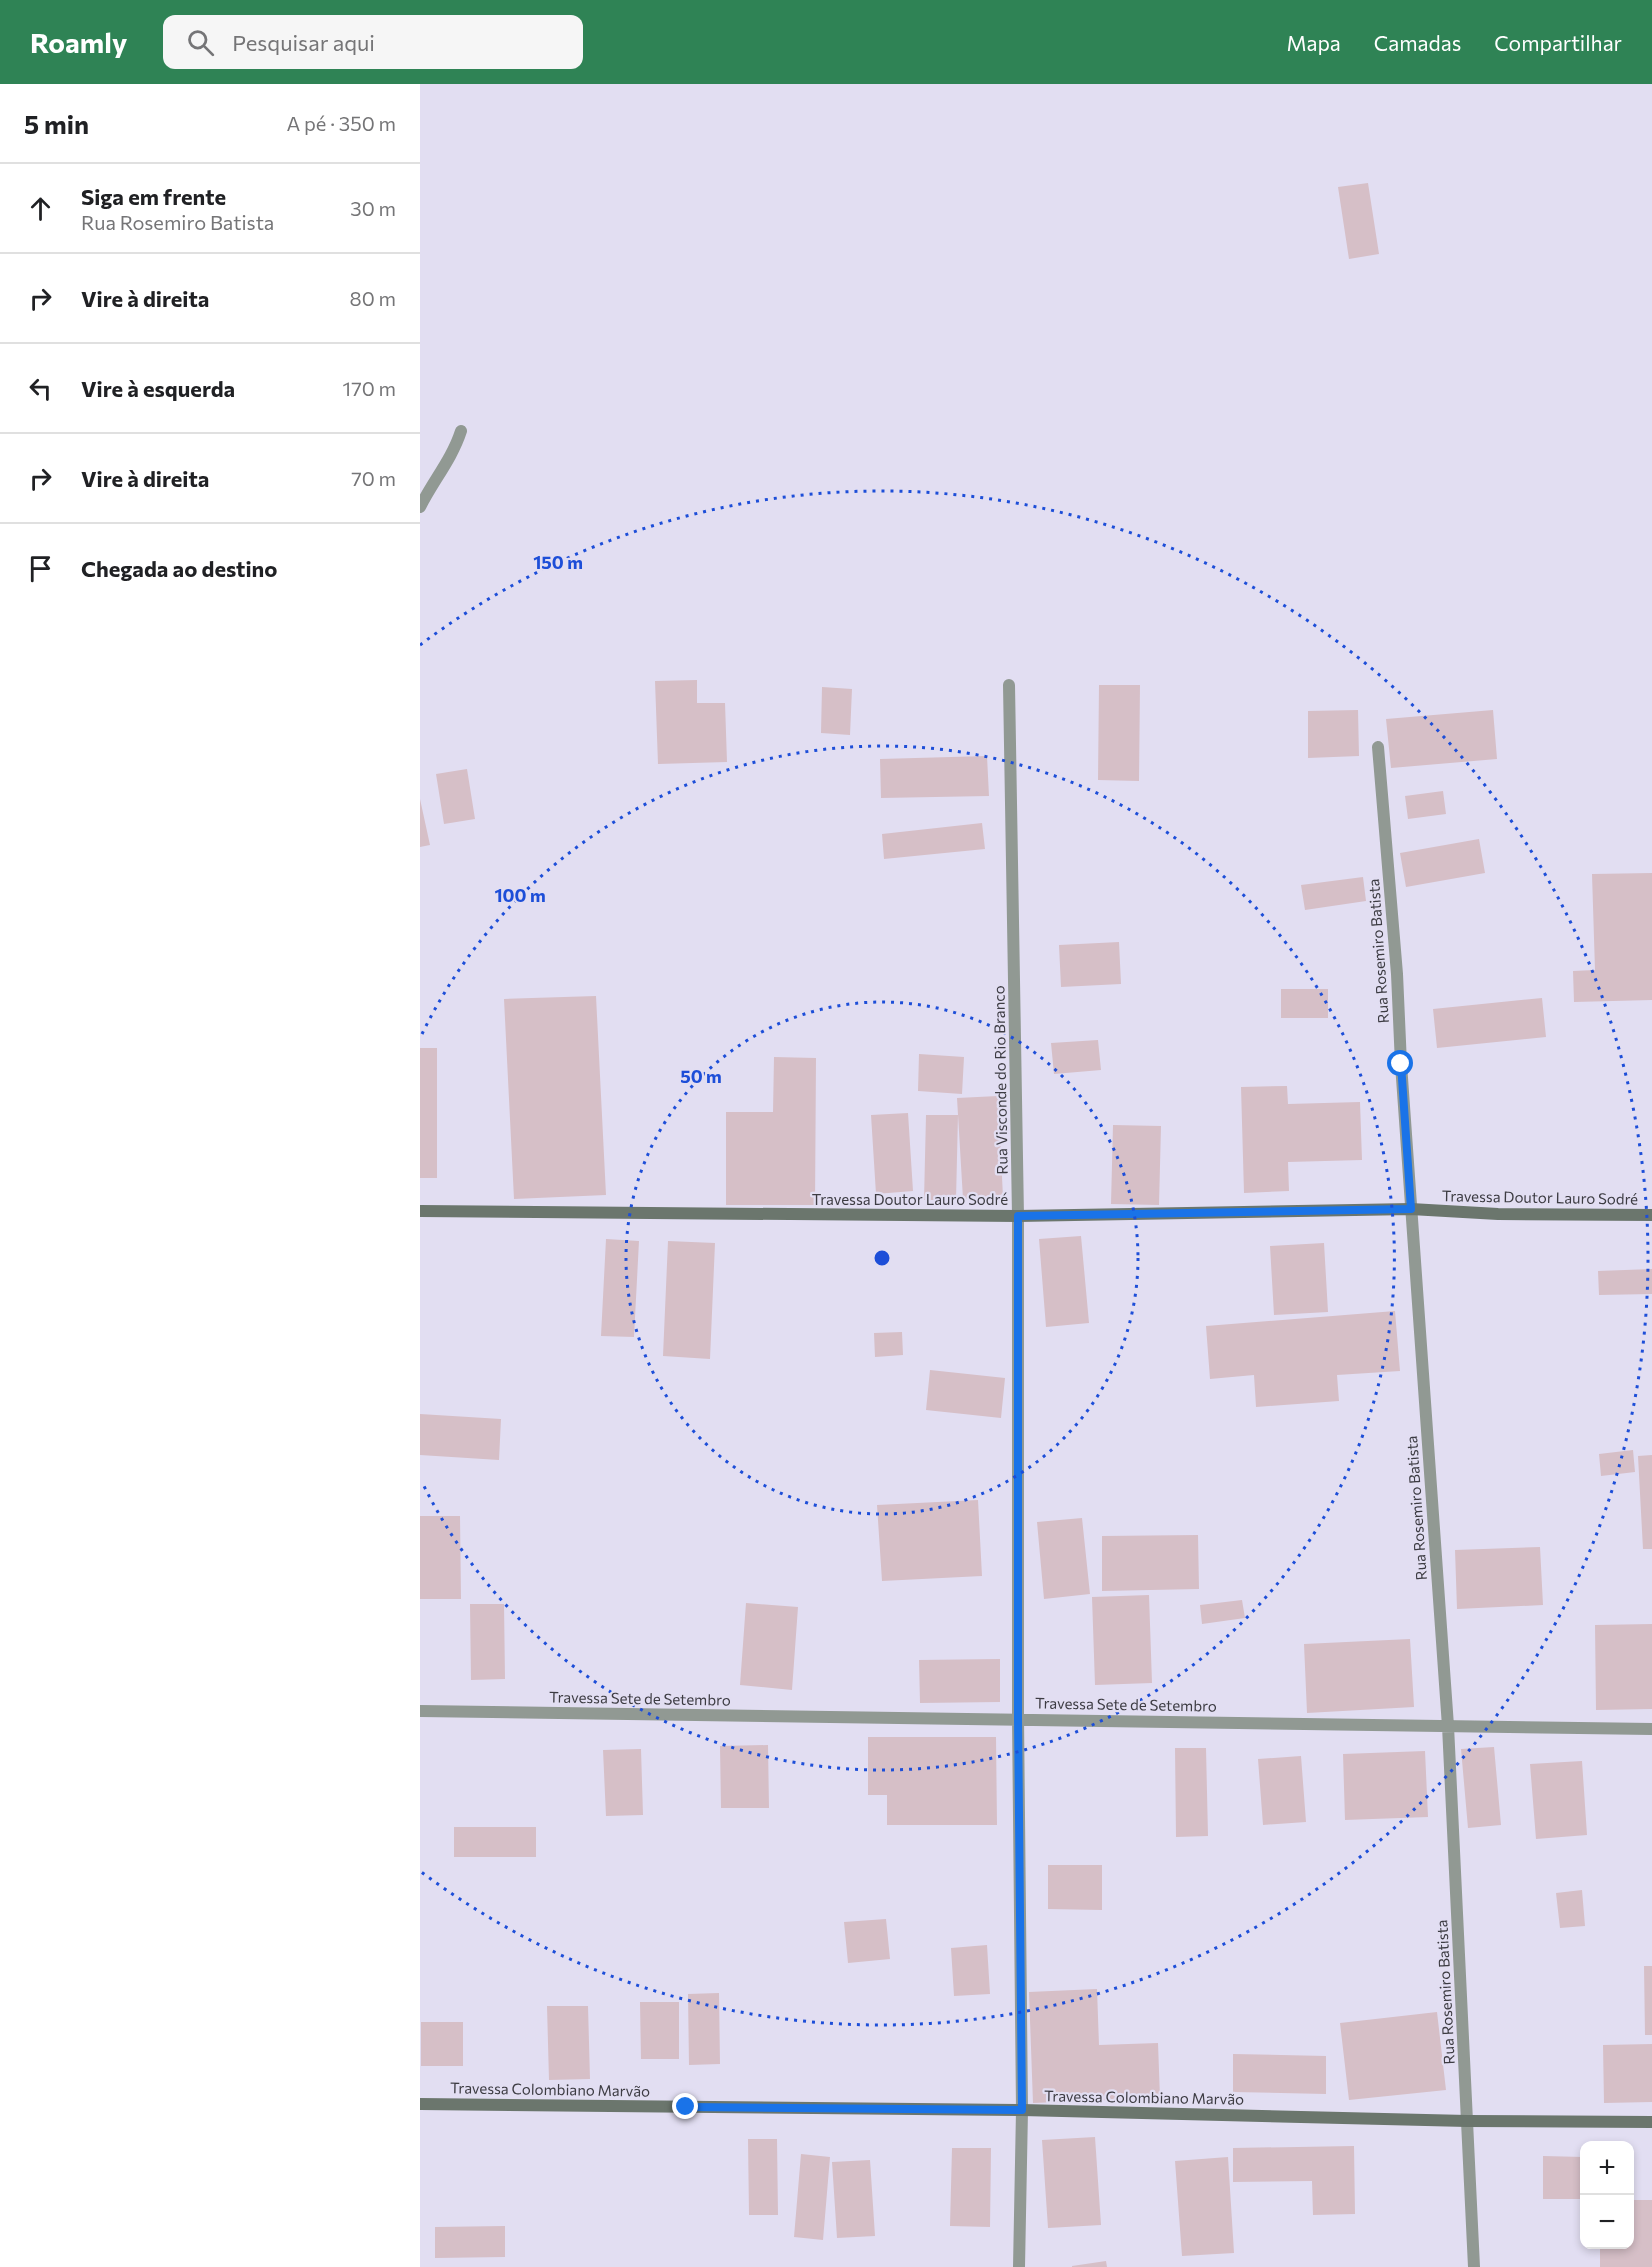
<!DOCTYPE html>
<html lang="pt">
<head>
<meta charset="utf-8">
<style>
	body { margin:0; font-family:Commissioner,sans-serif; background:#f6f6f6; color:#202124 }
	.controls { position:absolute; right:18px; bottom:18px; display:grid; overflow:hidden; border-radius:12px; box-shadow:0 3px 9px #0003 }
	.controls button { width:54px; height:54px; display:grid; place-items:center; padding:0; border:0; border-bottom:2px solid #e0e0e0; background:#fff; color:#202124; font:30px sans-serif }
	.stop { position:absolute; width:18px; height:18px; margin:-14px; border:4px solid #1a73e8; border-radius:50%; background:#fff }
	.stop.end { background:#1a73e8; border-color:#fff; box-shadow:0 2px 6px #0008 }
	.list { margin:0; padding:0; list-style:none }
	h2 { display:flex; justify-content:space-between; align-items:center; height:78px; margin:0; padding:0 24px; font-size:26px }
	h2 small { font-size:20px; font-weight:400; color:#757577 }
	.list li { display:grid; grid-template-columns:39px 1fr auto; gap:18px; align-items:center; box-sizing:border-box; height:90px; padding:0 24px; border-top:2px solid #e0e0e0 }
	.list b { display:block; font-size:22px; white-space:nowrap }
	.list p { margin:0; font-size:20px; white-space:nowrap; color:#757577 }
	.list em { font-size:20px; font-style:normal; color:#757577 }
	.icon { flex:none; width:33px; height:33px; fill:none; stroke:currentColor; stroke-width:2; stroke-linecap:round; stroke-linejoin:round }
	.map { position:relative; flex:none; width:1232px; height:2183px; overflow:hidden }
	header { display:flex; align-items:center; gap:36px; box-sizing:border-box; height:84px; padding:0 30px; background:#2f8355; color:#fff }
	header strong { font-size:28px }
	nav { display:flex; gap:33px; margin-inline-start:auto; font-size:21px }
	.search { width:420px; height:54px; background:#f6f6f6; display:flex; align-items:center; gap:15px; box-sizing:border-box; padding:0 21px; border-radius:12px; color:#757577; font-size:22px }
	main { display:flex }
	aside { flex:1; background:#fff }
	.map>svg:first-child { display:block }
	.building { fill:#d6bfc7 }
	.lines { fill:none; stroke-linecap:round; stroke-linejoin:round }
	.street { stroke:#919993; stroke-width:12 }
	.secondary { stroke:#6b766d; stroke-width:12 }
	.route { stroke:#1a73e8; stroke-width:8 }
	.ring { fill:none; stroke:#1d4ed8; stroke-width:3; stroke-dasharray:3 6 }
	.labels { text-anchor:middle; stroke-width:4.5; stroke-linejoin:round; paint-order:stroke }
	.street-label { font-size:15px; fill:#3d3c43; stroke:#e2def2 }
	.centre { fill:#1d4ed8; stroke:#e2def2; stroke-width:3 }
	.ring-label { font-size:18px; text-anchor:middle; font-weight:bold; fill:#1d4ed8; stroke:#e2def2; stroke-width:4.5; stroke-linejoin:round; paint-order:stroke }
</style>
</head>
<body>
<header>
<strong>Roamly</strong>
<div class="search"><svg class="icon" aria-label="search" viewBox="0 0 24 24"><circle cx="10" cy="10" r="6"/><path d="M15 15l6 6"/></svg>Pesquisar aqui</div>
<nav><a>Mapa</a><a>Camadas</a><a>Compartilhar</a></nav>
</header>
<main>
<aside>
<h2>5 min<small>A pé · 350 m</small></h2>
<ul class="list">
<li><svg class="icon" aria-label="ahead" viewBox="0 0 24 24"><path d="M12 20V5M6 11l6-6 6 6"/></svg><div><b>Siga em frente</b><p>Rua Rosemiro Batista</p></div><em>30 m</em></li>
<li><svg class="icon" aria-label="right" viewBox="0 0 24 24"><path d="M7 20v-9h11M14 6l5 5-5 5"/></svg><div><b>Vire à direita</b></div><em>80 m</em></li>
<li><svg class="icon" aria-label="left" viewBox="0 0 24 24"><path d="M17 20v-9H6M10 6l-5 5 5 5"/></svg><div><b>Vire à esquerda</b></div><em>170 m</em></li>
<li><svg class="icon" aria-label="right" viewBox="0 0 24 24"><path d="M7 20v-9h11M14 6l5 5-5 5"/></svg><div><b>Vire à direita</b></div><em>70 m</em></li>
<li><svg class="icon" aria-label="arrive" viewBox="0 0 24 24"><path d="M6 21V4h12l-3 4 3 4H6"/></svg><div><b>Chegada ao destino</b></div></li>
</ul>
</aside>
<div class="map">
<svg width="1232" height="2183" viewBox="0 0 1232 2183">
	<rect width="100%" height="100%" fill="#e2def2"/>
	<path class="building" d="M948 99 959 170 929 175 918 103Z
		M277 596V619H305L307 678 238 680 235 597Z
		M679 601H720L719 697 678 696Z
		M402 603 432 605 430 651 401 649Z
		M938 626 939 672 888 674V627Z
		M1073 626 1077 675 971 684 966 635Z
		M567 672 569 712 461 714 460 675Z
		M47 685 55 735 24 740 16 690Z
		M1023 707 1026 730 988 735 985 712Z
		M0 715 10 761 0 763Z
		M562 739 565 765 464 775 462 750Z
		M1059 755 1065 789 986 803 980 769Z
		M1232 789V916L1154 918 1153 887 1175 886 1172 790Z
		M943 793 946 817 885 826 881 801Z
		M699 858 701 900 641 903 639 861Z
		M861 905H908V934H861Z
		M176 912 186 1111 94 1115 84 915Z
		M1122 914 1126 953 1017 964 1013 925Z
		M678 956 681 986 634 990 631 959Z
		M0 964H17V1094H0Z
		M499 970 544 973 542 1010 498 1007Z
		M354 973 396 974 395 1121H306V1028H353Z
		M867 1002 868 1020 940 1018 942 1076 868 1078 869 1107 824 1109 821 1003Z
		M578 1012 583 1113 543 1115 537 1014Z
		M488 1029 493 1107 456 1110 451 1031Z
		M506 1031H538L536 1116H504Z
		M693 1041 741 1042 739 1121 691 1120Z
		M661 1152 669 1239 626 1243 619 1155Z
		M186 1155 219 1157 214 1253 181 1252Z
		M248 1157 295 1159 290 1275 243 1272Z
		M904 1159 908 1228 854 1231 850 1162Z
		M1232 1185V1210L1179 1211 1178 1187Z
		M975 1227 980 1287 917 1291 919 1317 836 1323 834 1291 790 1295 786 1242Z
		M482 1248 483 1271 455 1273 454 1249Z
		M510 1286 585 1294 581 1334 506 1326Z
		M0 1330 81 1335 79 1376 0 1371Z
		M1213 1366 1215 1388 1181 1392 1179 1370Z
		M1232 1371V1465H1223L1218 1372Z
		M558 1416 562 1492 462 1497 457 1421Z
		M0 1432H40L41 1515H0Z
		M662 1434 670 1510 624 1515 617 1438Z
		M778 1451 779 1505 682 1507V1452Z
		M1120 1463 1123 1521 1037 1525 1035 1466Z
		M729 1511 732 1599 675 1601 672 1513Z
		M822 1516 825 1534 782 1540 780 1521Z
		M326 1519 378 1523 372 1606 320 1601Z
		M50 1520H84L85 1595 51 1596Z
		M1232 1540V1625L1176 1626 1175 1541Z
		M990 1555 994 1623 887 1629 884 1560Z
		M580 1575V1618L500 1619 499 1576Z
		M448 1653H576L577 1741H467V1711H448Z
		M348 1661 349 1724H301L300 1662Z
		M1074 1663 1081 1741 1048 1744 1041 1665Z
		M755 1664H786L788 1752 756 1753Z
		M221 1665 223 1731 186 1732 183 1666Z
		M1005 1667 1008 1733 925 1736 923 1670Z
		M881 1672 886 1738 843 1741 838 1675Z
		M1162 1677 1167 1751 1116 1755 1110 1680Z
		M34 1743H116V1773H34Z
		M628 1781H682V1826L628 1825Z
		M1162 1806 1165 1842 1140 1844 1136 1809Z
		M466 1835 470 1875 428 1879 424 1838Z
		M567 1861 570 1910 534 1912 531 1864Z
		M1224 1882H1232V1951H1225Z
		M677 1905 679 1961 738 1959 740 2014 613 2019 609 1908Z
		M299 1909 300 1980 269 1981 268 1910Z
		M220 1918H259V1975H221Z
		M127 1922H168L170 1995 129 1996Z
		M1017 1928 1026 2006 929 2016 920 1939Z
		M1 1938H43V1982H1Z
		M1232 1960V2018L1184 2019 1183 1961Z
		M813 1970 906 1972V2010L813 2008Z
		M675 2053 681 2141 628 2144 622 2056Z
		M328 2055H357L358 2131H329Z
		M934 2062 935 2130 893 2131 892 2097 813 2098V2064Z
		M532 2064H571L570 2143 530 2142Z
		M381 2070 410 2073 403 2156 374 2153Z
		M1123 2072 1164 2073V2115H1123Z
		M808 2073 814 2169 762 2172 755 2077Z
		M450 2076 455 2152 417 2154 412 2078Z
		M1210 2116H1232V2183H1180V2160H1210Z
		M85 2142V2173L15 2174V2143Z
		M686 2177 687 2183H652V2182Z"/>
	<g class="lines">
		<path class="street" d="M0 423C13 397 32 375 41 347
			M589 601 598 1132V1634L602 2026 599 2183
			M958 663 977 890 981 980 1028 1642 1054 2183
			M0 1627 1232 1645"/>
		<path class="secondary" d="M0 1127 598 1132 991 1125 1078 1130 1232 1131
			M0 2020 602 2026 1047 2037 1232 2038"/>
	</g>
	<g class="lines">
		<path class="route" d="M266 2023 602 2026 598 1634V1132L991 1125 981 980"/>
	</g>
	<g class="ring">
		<circle cx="462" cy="1174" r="256"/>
		<path d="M2 950A512 512 0 1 1 2 1398"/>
		<path d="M0 561A767 767 0 1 1 0 1787"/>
	</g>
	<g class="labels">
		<g class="street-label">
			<text transform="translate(959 867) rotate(-94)" y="5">Rua Rosemiro Batista</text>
			<text transform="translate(581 996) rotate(-91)" y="5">Rua Visconde do Rio Branco</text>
			<text transform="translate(1120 1114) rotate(1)" y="5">Travessa Doutor Lauro Sodré</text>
			<text x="490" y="1121">Travessa Doutor Lauro Sodré</text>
			<text transform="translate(997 1424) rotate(-94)" y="5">Rua Rosemiro Batista</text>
			<text transform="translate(220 1615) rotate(1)" y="5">Travessa Sete de Setembro</text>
			<text transform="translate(706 1621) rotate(1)" y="5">Travessa Sete de Setembro</text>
			<text transform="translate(1026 1908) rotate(-93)" y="5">Rua Rosemiro Batista</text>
			<text transform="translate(130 2006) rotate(1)" y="5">Travessa Colombiano Marvão</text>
			<text transform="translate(724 2014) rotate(1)" y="5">Travessa Colombiano Marvão</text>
		</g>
	</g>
	<circle cx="462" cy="1174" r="9" class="centre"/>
	<g class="ring-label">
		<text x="138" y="485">150 m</text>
		<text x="100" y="818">100 m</text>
		<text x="281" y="999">50 m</text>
	</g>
</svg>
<div class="controls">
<button>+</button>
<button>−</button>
</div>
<div class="stop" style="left:981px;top:980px"></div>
<div class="stop end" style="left:266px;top:2023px"></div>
</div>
</main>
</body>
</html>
